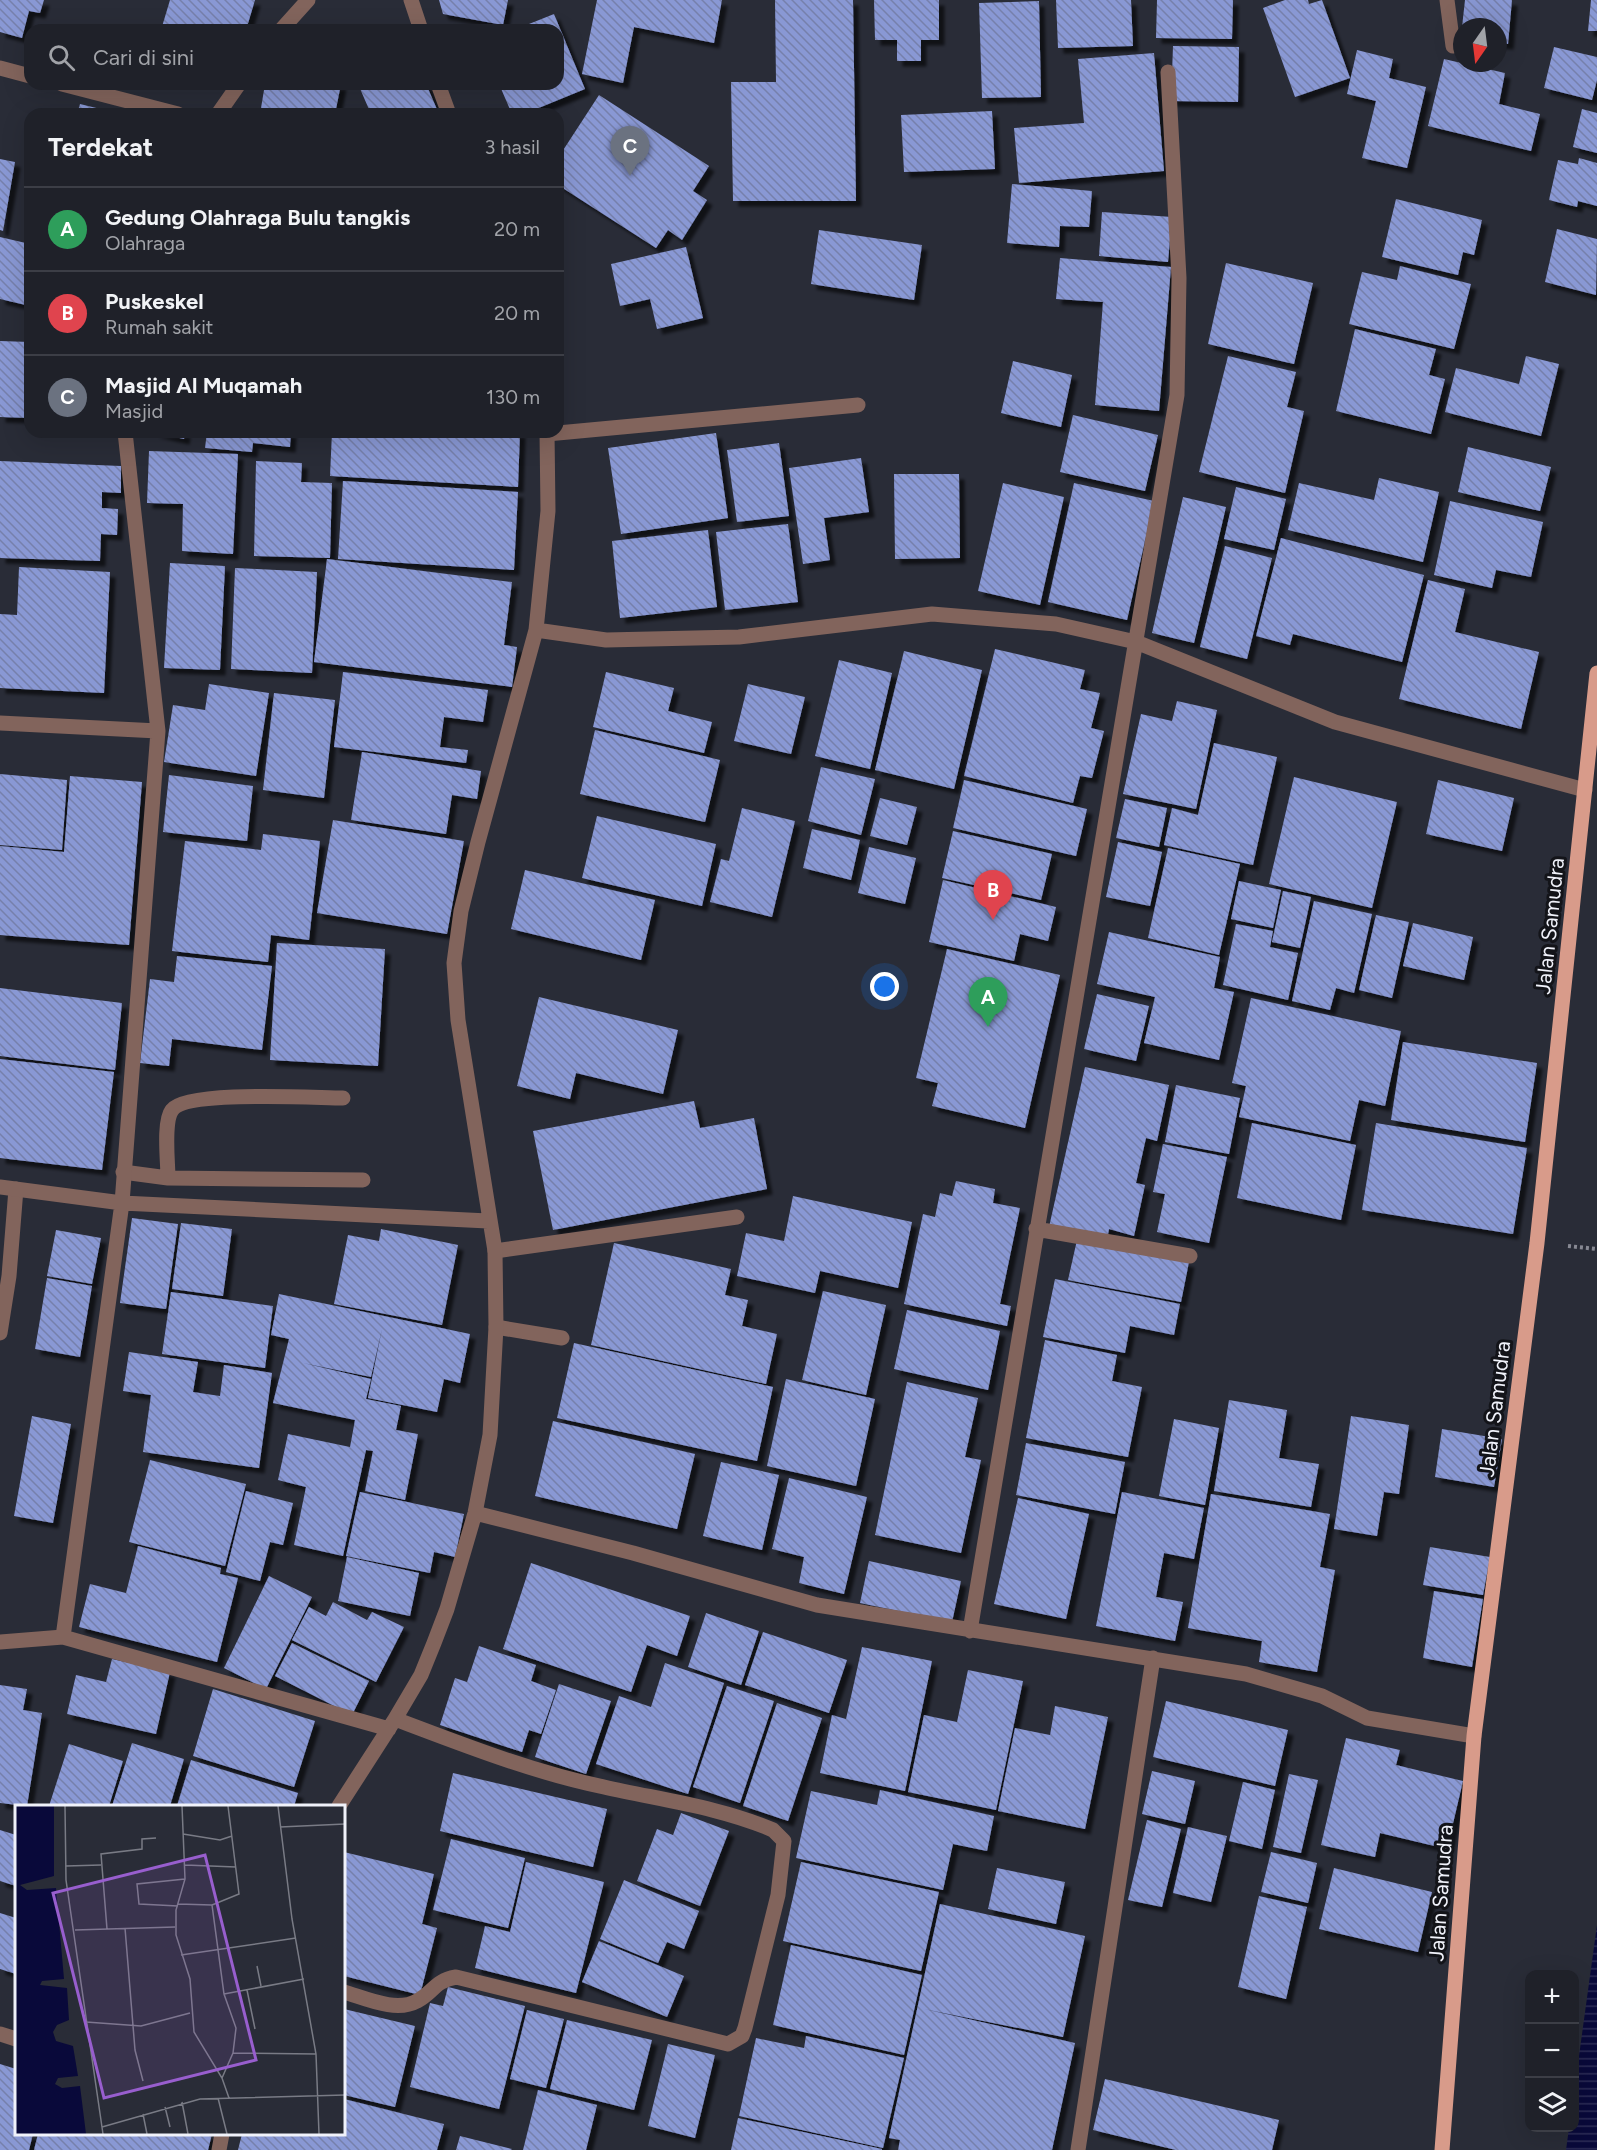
<!DOCTYPE html>
<html lang="id">
<head>
<meta charset="utf-8">
<style>
	body { margin:0; font-family:Figtree,sans-serif; background:#2c2e35; color:#f1f3f6 }
	.controls { position:absolute; right:18px; bottom:18px; display:grid; overflow:hidden; border-radius:12px; box-shadow:0 6px 24px #0002 }
	.controls button { width:54px; height:54px; display:grid; place-items:center; padding:0; border:0; border-bottom:2px solid #3c3e46; background:#1f2129; color:#f1f3f6; font:30px sans-serif }
	.compass { position:absolute; left:1453px; top:18px; width:54px; height:54px; border-radius:50%; background:#1f2129; box-shadow:0 6px 24px #0002; rotate:194deg }
	.you { position:absolute; left:885px; top:987px; width:21px; height:21px; margin:-15px; border:4px solid #fff; border-radius:50%; background:#1a73e8; box-shadow:0 0 0 9px #1a73e833 }
	.badge { display:grid; place-items:center; width:39px; height:39px; border-radius:50%; background:#d93025; color:#fff; font-size:20px; font-weight:700 }
	.pin { position:absolute; translate:-50% -50px; filter:drop-shadow(0 2px 3px #0008) }
	.pin::after { content:''; position:absolute; top:32px; width:21px; height:18px; background:inherit; clip-path:polygon(0 0,100% 0,50% 100%) }
	.list { margin:0; padding:0; list-style:none }
	h2 { display:flex; justify-content:space-between; align-items:center; height:78px; margin:0; padding:0 24px; font-size:26px }
	h2 small { font-size:20px; font-weight:400; color:#a1a3a8 }
	.list li { display:grid; grid-template-columns:39px 1fr auto; gap:18px; align-items:center; box-sizing:border-box; height:84px; padding:0 24px; border-top:2px solid #3c3e46 }
	.list b { display:block; font-size:22px; white-space:nowrap }
	.list p { margin:0; font-size:20px; white-space:nowrap; color:#a1a3a8 }
	.list em { font-size:20px; font-style:normal; color:#a1a3a8 }
	.icon { flex:none; width:33px; height:33px; fill:none; stroke:currentColor; stroke-width:2; stroke-linecap:round; stroke-linejoin:round }
	.map { position:relative; flex:none; width:1597px; height:2150px; overflow:hidden }
	.search { position:absolute; background:#1f2129; box-shadow:0 6px 24px #0002; left:24px; top:24px; width:540px; height:66px; display:flex; align-items:center; gap:15px; box-sizing:border-box; padding:0 21px; border-radius:18px; color:#a1a3a8; font-size:22px }
	.panel { position:absolute; background:#1f2129; box-shadow:0 6px 24px #0002; left:24px; top:108px; width:540px; height:330px; border-radius:18px }
	.map>svg:first-child { display:block }
	.water { fill:url(#water-rules) }
	.building { fill:url(#building-back-hatch); filter:url(#shadow) }
	.lines { fill:none; stroke-linecap:round; stroke-linejoin:round }
	.path { stroke:#878993; stroke-width:4; stroke-dasharray:3 3; stroke-linecap:butt }
	.service { stroke:#82645c; stroke-width:15 }
	.minor { stroke:#82645c; stroke-width:15 }
	.primary { stroke:#d89b8a; stroke-width:15 }
	.labels { text-anchor:middle; stroke-width:6; stroke-linejoin:round; paint-order:stroke }
	.street-label { font-size:21px; fill:#f0f2fa; stroke:#131419 }
	.inset-road { fill:none; stroke:#797b85; stroke-width:1.5 }
	.view { fill:#985ece; fill-opacity:0.15; stroke:#985ece; stroke-width:3 }
	.inset-edge { fill:none; stroke:#f0f2fa; stroke-width:3 }
</style>
</head>
<body>
<div class="map">
<svg width="1597" height="2150" viewBox="0 0 1597 2150">
	<defs>
		<pattern id="water-rules" width="6" height="5" patternUnits="userSpaceOnUse" patternTransform="scale(1.5)"><rect width="6" height="5" fill="#09093a"/><path d="M0 2.5h6" fill="none" stroke="#2d2d57"/></pattern>
		<pattern id="building-back-hatch" width="6" height="6" patternUnits="userSpaceOnUse" patternTransform="scale(1.5)"><rect width="6" height="6" fill="#8998d4"/><path d="M-1 5l2 2M0 0l6 6M5-1l2 2" fill="none" stroke="#7680ab"/></pattern>
		<filter id="shadow"><feDropShadow dx="5.5" dy="5.5" stdDeviation="1.5" flood-color="#0009"/></filter>
	</defs>
	<rect width="100%" height="100%" fill="#292c37"/>
	<path class="water" d="M1597 1925V2150H1566L1569 2128H1574L1575 2085Z"/>
	<path class="building" d="M0 0H44L40 13 29 11 22 38 0 32Z
		M170 0H255L246 30H161Z
		M439 0H508L503 25 443 14Z
		M597 0H722L714 43 634 27 623 83 582 74Z
		M775 0H853L856 201H733L731 82H776Z
		M874 0H939V40H921V61H897V40H875Z
		M1056 0H1131L1133 46 1058 48Z
		M1157 0H1233L1232 39 1156 38Z
		M1285 0H1308L1309 4 1322 0 1350 78 1295 97 1263 8Z
		M1465 0H1512L1508 44 1498 43V27H1462Z
		M1591 0H1597V31H1588Z
		M1039 1 1041 97 982 98 979 3Z
		M554 14 585 89 524 114H512L499 84H558V30H514Z
		M1173 46 1239 47 1238 102 1171 101Z
		M1554 47 1597 57V80L1592 100 1544 88Z
		M1357 50 1393 59 1389 78 1426 87 1407 168 1362 158 1376 101 1347 94Z
		M1154 53 1164 171 1019 183 1014 128 1084 123 1078 59Z
		M1444 59 1505 73 1499 104 1540 114 1531 151 1428 126Z
		M265 84H341L335 114H260Z
		M358 84H426L439 114H371Z
		M599 95 709 166 693 191 707 200 682 240 668 230 656 248 558 185V158Z
		M80 104 117 113V114H77Z
		M1582 109 1597 113V153L1573 147Z
		M992 111 995 169 904 172 901 115Z
		M1579 158 1597 163V206L1578 201 1577 207 1549 200 1558 160 1578 164Z
		M0 159 15 162 3 231 0 230Z
		M1012 184 1092 191 1089 227 1060 226 1059 247 1007 243Z
		M1396 199 1482 220 1474 255 1463 252 1458 275 1382 257Z
		M1102 212 1172 217 1168 262 1099 256Z
		M1557 229 1597 239 1596 295 1545 282Z
		M819 230 922 245 914 300 811 284Z
		M0 237 30 244V306L0 299Z
		M686 247 703 318 657 329 650 299 620 306 611 264Z
		M1060 258 1171 267 1159 411 1095 405 1103 302 1056 299Z
		M1226 263 1313 283 1294 364 1208 344Z
		M1400 266 1471 284 1454 349 1349 324 1362 272 1397 280Z
		M1355 329 1436 349 1429 375 1445 379 1431 434 1336 411Z
		M0 341 30 342V418L0 417Z
		M1228 356 1296 372 1287 407 1304 411 1285 493 1199 472Z
		M1526 356 1559 364 1541 436 1445 412 1456 368 1519 384Z
		M1013 361 1072 375 1061 427 1001 413Z
		M1073 415 1158 435 1145 491 1060 472Z
		M153 432H185L184 439Z
		M207 432H291L290 447 253 443 252 452 205 448Z
		M332 432H520L518 487 330 476Z
		M716 433 728 518 621 534 608 448Z
		M779 443 789 516 737 522 727 450Z
		M1468 447 1551 467 1540 511 1458 492Z
		M149 451 238 454 233 554 182 551 183 504 147 503Z
		M861 458 869 512 824 518 830 560 803 564 789 468Z
		M0 461 121 466V493L102 492V508L118 509 117 535 101 534 100 561 0 558Z
		M256 461 302 463 301 482 332 483 330 558 254 556Z
		M894 474H959L960 558 895 559Z
		M1379 478 1439 492 1423 562 1288 530 1299 483 1374 500Z
		M343 481 518 492 514 570 338 559Z
		M1003 483 1064 497 1040 605 978 591Z
		M1074 483 1154 501 1127 620 1048 602Z
		M1236 487 1286 499 1274 550 1224 539Z
		M1183 497 1226 507 1194 643 1152 633Z
		M1450 501 1543 522 1531 577 1496 570 1492 588 1434 575Z
		M788 524 798 602 725 610 716 532Z
		M708 530 717 607 620 618 612 541Z
		M1281 538 1424 575 1402 662 1293 634 1290 645 1256 636Z
		M1225 546 1272 558 1247 659 1200 647Z
		M327 559 512 582 504 645 517 647 512 687 314 662Z
		M170 563 225 566 220 670 164 668Z
		M19 567 110 572 104 693 0 688V614L17 615Z
		M235 568 317 572 312 673 231 669Z
		M1428 580 1465 589 1455 632 1539 652 1521 729 1399 699Z
		M995 649 1085 670 1080 689 1100 693 1091 728 1104 731 1092 778 1080 776 1073 803 964 776Z
		M904 651 982 670 954 789 875 770Z
		M839 660 892 673 870 769 815 756Z
		M343 672 488 690 483 722 444 717 440 747 468 750 466 763 334 747Z
		M606 672 674 688 668 711 712 722 704 753 593 727Z
		M209 684 269 693 256 776 164 762 173 705 205 710Z
		M748 684 805 697 791 754 734 741Z
		M274 693 335 700 324 798 263 790Z
		M1177 701 1217 710 1196 809 1123 794 1141 714 1172 721Z
		M595 730 720 760 705 822 580 794Z
		M1214 743 1277 757 1253 865 1164 845 1172 808 1198 815Z
		M362 752 481 771 477 799 452 795 446 834 351 820Z
		M821 767 875 779 861 835 808 821Z
		M0 774 67 780 62 850 0 845Z
		M169 775 253 786 247 841 163 832Z
		M70 776 142 782 129 945 0 935V846L64 852Z
		M1294 777 1397 802 1372 908 1269 884Z
		M964 780 1087 809 1076 856 953 828Z
		M1438 780 1514 798 1502 851 1426 834Z
		M880 798 917 807 907 845 870 836Z
		M1125 799 1167 808 1159 847 1116 838Z
		M742 808 795 821 772 917 710 902 721 859 729 861Z
		M597 816 716 844 702 906 582 878Z
		M333 820 464 841 447 934 317 913Z
		M812 829 860 840 851 880 803 868Z
		M953 831 1052 854 1041 900 942 878Z
		M263 834 320 841 309 940 271 935 268 962 172 951 185 841 261 850Z
		M1118 842 1162 852 1150 906 1106 897Z
		M869 847 916 858 905 904 858 893Z
		M1168 848 1240 864 1219 955 1148 938Z
		M525 870 655 900 641 960 511 929Z
		M943 880 1056 907 1048 941 1020 934 1014 961 929 942Z
		M1239 881 1281 890 1273 928 1231 919Z
		M1283 891 1311 897 1300 948 1272 942Z
		M1314 901 1372 914 1354 993 1336 988 1330 1010 1292 1001Z
		M1376 915 1409 922 1392 998 1359 990Z
		M1413 923 1473 937 1464 980 1403 966Z
		M1236 924 1273 931 1270 947 1298 953 1288 1000 1223 985Z
		M1109 932 1220 957 1214 988 1234 992 1219 1060 1144 1043 1155 997 1097 984Z
		M277 943 385 949 378 1066 270 1060Z
		M947 949 1060 975 1025 1128 932 1106 938 1083 916 1078Z
		M177 956 272 966 262 1050 172 1039 169 1066 140 1063 150 979 174 982Z
		M0 988 122 1003 115 1070 0 1056Z
		M1097 994 1149 1006 1136 1061 1084 1049Z
		M539 997 678 1030 663 1094 576 1073 570 1099 517 1086Z
		M1251 998 1401 1031 1385 1106 1359 1100 1350 1141 1239 1117 1246 1086 1232 1083Z
		M1403 1042 1537 1063 1525 1142 1391 1120Z
		M0 1059 114 1072 102 1170 0 1158Z
		M1085 1067 1169 1085 1157 1141 1146 1138 1136 1183 1145 1185 1134 1236 1109 1229 1107 1240 1049 1227Z
		M1176 1085 1240 1098 1229 1154 1165 1142Z
		M694 1101 700 1128 754 1118 767 1189 553 1230 533 1131Z
		M1252 1123 1356 1145 1341 1220 1237 1198Z
		M1376 1123 1527 1148 1513 1234 1362 1210Z
		M1163 1144 1227 1157 1209 1243 1157 1232 1165 1194 1153 1192Z
		M956 1181 995 1189 993 1203 1020 1208 1000 1304 1011 1306 1007 1326 904 1304 923 1214 935 1217 940 1193 952 1196Z
		M793 1196 912 1222 898 1288 820 1271 815 1293 737 1276 746 1233 784 1241Z
		M132 1218 178 1224 166 1309 120 1303Z
		M181 1223 232 1229 223 1296 172 1289Z
		M381 1229 458 1245 442 1325 334 1304 348 1235 379 1241Z
		M56 1230 101 1238 92 1284 47 1276Z
		M1077 1240 1189 1262 1181 1302 1068 1280Z
		M614 1243 731 1269 725 1295 748 1300 742 1326 777 1334 766 1384 591 1345Z
		M47 1278 92 1286 80 1357 35 1349Z
		M1055 1279 1180 1304 1174 1335 1130 1326 1125 1353 1043 1337Z
		M823 1291 886 1305 866 1395 802 1380Z
		M171 1292 273 1306 265 1368 162 1354Z
		M279 1294 470 1334 460 1383 444 1379 437 1412 368 1398 382 1329 371 1377 303 1363 371 1379 366 1399 401 1406 396 1430 418 1434 405 1500 365 1491 373 1451 366 1450 343 1556 294 1545 306 1487 278 1480 288 1434 350 1447 355 1420 273 1403 289 1339 271 1335Z
		M907 1310 1000 1331 988 1390 894 1369Z
		M1045 1340 1117 1355 1112 1381 1142 1387 1128 1457 1026 1438Z
		M574 1343 773 1387 757 1461 557 1418Z
		M129 1352 198 1362 193 1392 220 1396 224 1365 272 1373 259 1468 143 1452 151 1395 123 1391Z
		M786 1379 875 1399 856 1486 767 1466Z
		M907 1382 978 1398 965 1457 981 1460 961 1553 875 1535Z
		M1229 1400 1287 1410 1279 1458 1319 1464 1311 1507 1214 1491Z
		M32 1416 71 1424 53 1523 14 1516Z
		M1351 1416 1409 1425 1399 1494 1384 1492 1377 1536 1334 1529Z
		M1174 1419 1219 1428 1205 1505 1159 1496Z
		M553 1421 695 1454 677 1529 535 1496Z
		M1442 1429 1502 1439 1494 1487 1435 1477Z
		M1026 1443 1125 1462 1115 1514 1016 1495Z
		M150 1460 246 1484 225 1566 129 1542Z
		M721 1462 779 1475 762 1550 703 1536Z
		M789 1478 867 1497 844 1594 799 1583 804 1557 772 1549Z
		M246 1491 293 1503 283 1545 270 1542 260 1581 226 1572Z
		M360 1492 464 1514 455 1557 434 1552 430 1573 346 1556Z
		M1122 1492 1204 1508 1194 1559 1164 1553 1156 1597 1183 1602 1175 1641 1096 1626Z
		M1211 1494 1330 1514 1320 1567 1335 1570 1317 1672 1259 1662 1262 1641 1188 1628Z
		M1018 1498 1089 1514 1066 1619 994 1604Z
		M138 1546 221 1568 220 1574 238 1578 217 1662 79 1627 90 1584 126 1593Z
		M1430 1547 1490 1557 1483 1595 1423 1585Z
		M347 1557 419 1573 410 1616 338 1601Z
		M869 1561 961 1581 952 1622 860 1603Z
		M531 1563 690 1616 677 1656 647 1645 631 1692 503 1649Z
		M269 1576 312 1597 266 1689 224 1668Z
		M1434 1591 1483 1599 1472 1667 1423 1658Z
		M333 1602 367 1620 372 1612 404 1627 376 1682 292 1640 309 1607 326 1616Z
		M706 1613 759 1631 741 1685 688 1667Z
		M763 1632 847 1660 829 1713 745 1685Z
		M292 1643 369 1681 352 1715 275 1676Z
		M479 1646 536 1665 531 1681 556 1690 541 1734 529 1730 522 1752 440 1725 455 1678 467 1682Z
		M862 1647 932 1661 905 1791 820 1773 832 1715 846 1719Z
		M112 1659 170 1672 156 1734 67 1714 76 1675 106 1682Z
		M665 1663 724 1683 688 1794 596 1764 619 1696 651 1707Z
		M968 1670 1023 1681 996 1810 908 1792 924 1715 957 1722Z
		M559 1684 611 1701 586 1774 535 1757Z
		M0 1685 27 1689 23 1710 42 1713 27 1806 0 1803Z
		M727 1686 774 1701 740 1803 693 1787Z
		M213 1689 315 1721 294 1787 193 1756Z
		M1166 1701 1288 1730 1275 1786 1153 1757Z
		M777 1703 822 1718 788 1821 743 1806Z
		M1055 1706 1108 1717 1085 1829 998 1811 1015 1728 1050 1735Z
		M1346 1738 1400 1750 1396 1765 1463 1781 1447 1849 1380 1833 1375 1857 1321 1845Z
		M132 1743 184 1759 170 1806H112Z
		M69 1744 123 1761 109 1806H49Z
		M191 1760 298 1793 294 1806H177Z
		M1152 1771 1195 1781 1185 1824 1142 1814Z
		M453 1773 607 1809 593 1867 440 1831Z
		M1289 1774 1318 1780 1301 1853 1273 1847Z
		M1243 1782 1275 1790 1262 1849 1229 1841Z
		M880 1790 994 1816 987 1851 953 1844 943 1890 796 1858 811 1791 877 1805Z
		M681 1813 729 1831 700 1906 637 1881 657 1829 673 1835Z
		M1147 1820 1181 1829 1162 1907 1128 1900Z
		M1188 1827 1227 1836 1211 1902 1173 1893Z
		M0 1830 16 1835V1886L0 1881Z
		M451 1839 525 1858 508 1928 433 1910Z
		M344 1852 434 1874 422 1924 437 1928 420 1995 344 1976Z
		M1271 1852 1317 1863 1308 1903 1261 1892Z
		M526 1862 604 1882 576 1993 475 1968 485 1926 510 1932Z
		M801 1862 939 1892 921 1971 783 1941Z
		M997 1868 1065 1882 1056 1924 988 1909Z
		M1334 1868 1432 1892 1418 1952 1319 1929Z
		M624 1880 699 1911 684 1949 667 1942 658 1963 600 1939Z
		M1259 1896 1307 1907 1286 1999 1238 1987Z
		M940 1904 1085 1936 1063 2037 924 2009 1075 2043 1052 2150H898L900 2140 889 2138Z
		M0 1913 16 1918V1974L0 1969Z
		M599 1941 684 1976 667 2017 582 1982Z
		M791 1945 922 1975 904 2055 773 2025Z
		M448 1987 525 2006 499 2109 410 2087 430 2003 443 2006Z
		M344 2009 415 2026 395 2107 344 2095Z
		M527 2010 564 2019 546 2088 510 2079Z
		M567 2020 652 2040 634 2110 550 2089Z
		M806 2036 904 2058 883 2148 739 2116 756 2038 804 2048Z
		M668 2044 715 2055 695 2138 648 2126Z
		M0 2064 16 2069V2134H33L29 2150H0Z
		M1105 2079 1279 2120 1272 2150H1176L1093 2130Z
		M538 2090 597 2105 586 2150H523Z
		M344 2099 444 2124 437 2150H238L242 2134H344Z
		M738 2118 882 2149V2150H731Z
		M38 2134H212L208 2150H34Z
		M460 2136 512 2149 511 2150H456Z"/>
	<g class="lines">
		<path class="path" d="M1568 1246 1597 1249"/>
		<path class="service" d="M1447 0 1453 46
			M547 434 858 405
			M123 1172 168 1178 363 1180
			M168 1178C168 1162 163 1122 172 1110 186 1090 315 1098 343 1098
			M495 1251 737 1217
			M496 1327 562 1338
			M0 1333 9 1276 16 1189"/>
		<path class="minor" d="M411 0 421 30
			M281 30 308 0
			M0 68 30 76
			M62 84 178 114
			M438 84 449 114
			M218 114 239 84
			M536 630 606 640 739 637 932 614 1056 624 1136 642 1335 722 1585 790
			M0 723 158 731
			M0 1187 122 1203 488 1221
			M1036 1229 1190 1256
			M475 1513 633 1553 817 1605 1246 1674 1322 1696 1367 1718 1474 1736
			M970 1631 1177 395 1179 278 1168 72
			M63 1637 389 1729
			M0 1642 63 1637 122 1203 158 731 125 432
			M339 1806 395 1719 421 1675 434 1643 447 1609 475 1513 490 1435 496 1327 495 1251 458 1020 454 963 461 911 478 842 536 630 548 511 547 432
			M344 1992C365 1998 396 2013 417 2001 434 1992 434 1981 456 1977L728 2044 742 2036 745 2028 778 1895 784 1841 773 1830C720 1807 661 1800 604 1787 532 1772 464 1745 395 1719
			M0 2034 16 2039
			M219 2150 222 2134
			M1078 2150 1153 1658"/>
		<path class="primary" d="M1442 2150 1474 1736 1537 1243 1597 673"/>
	</g>
	<g class="labels">
		<g class="street-label">
			<text transform="translate(1550 926) rotate(-84)" y="7">Jalan Samudra</text>
			<text transform="translate(1495 1409) rotate(-83)" y="7">Jalan Samudra</text>
			<text transform="translate(1441 1893) rotate(-86)" y="7">Jalan Samudra</text>
		</g>
	</g>
	<g transform="translate(15 1805)">
		<rect width="330" height="330" fill="#292c37"/>
		<path d="M0 1H39V71L5 80 12 85 41 83 49 174 27 176 25 180 52 183 54 215 42 220 38 227 41 236 58 241 63 271 43 273 40 279 47 283 65 281 71 329H0Z" fill="#09093a"/>
		<path class="inset-road" d="M50 1 51 75 88 329M167 1 170 74 161 105V130L175 174 179 227 207 273 214 293M213 1 224 89 197 100 209 189 221 223 218 248M263 1 277 114 301 249 304 329M265 22 330 19M168 29 205 35 217 31M170 60 221 62M51 61 86 60M163 99 197 100M163 101 124 99 122 79 170 74M110 123 120 245 128 276M92 124 86 49 127 44V34L141 33M60 125 160 122M166 150 281 133M242 161 246 181M232 185 240 224M209 189 289 174M71 217 126 221 175 208M207 273 218 248 301 249M203 293 212 329M167 297 173 329M150 302 155 322M128 309 132 329M87 322 185 294 330 290"/>
		<path class="view" d="M190 50 241 255 89 293 38 88Z"/>
		<rect width="330" height="330" class="inset-edge"/>
	</g>
</svg>
<div class="controls">
<button>+</button>
<button>−</button>
<button><svg class="icon" aria-label="layers" viewBox="0 0 24 24"><path d="M12 4l9 5-9 5-9-5zM3 14l9 5 9-5"/></svg></button>
</div>
<svg class="compass" viewBox="-18 -18 36 36"><path d="M0-13l5 13h-10z" fill="#e53935"/><path d="M0 13l5-13h-10z" fill="#a1a3a8"/></svg>
<div class="you"></div>
<div class="pin badge" style="left:988px;top:1027px;background:#2e9e5b">A</div>
<div class="pin badge" style="left:993px;top:920px;background:#e0444e">B</div>
<div class="pin badge" style="left:630px;top:176px;background:#6b7280">C</div>
<div class="search"><svg class="icon" aria-label="search" viewBox="0 0 24 24"><circle cx="10" cy="10" r="6"/><path d="M15 15l6 6"/></svg>Cari di sini</div>
<section class="panel">
<h2>Terdekat<small>3 hasil</small></h2>
<ul class="list">
<li><span class="badge" style="background:#2e9e5b">A</span><div><b>Gedung Olahraga Bulu tangkis</b><p>Olahraga</p></div><em>20 m</em></li>
<li><span class="badge" style="background:#e0444e">B</span><div><b>Puskeskel</b><p>Rumah sakit</p></div><em>20 m</em></li>
<li><span class="badge" style="background:#6b7280">C</span><div><b>Masjid Al Muqamah</b><p>Masjid</p></div><em>130 m</em></li>
</ul>
</section>
</div>
</body>
</html>
